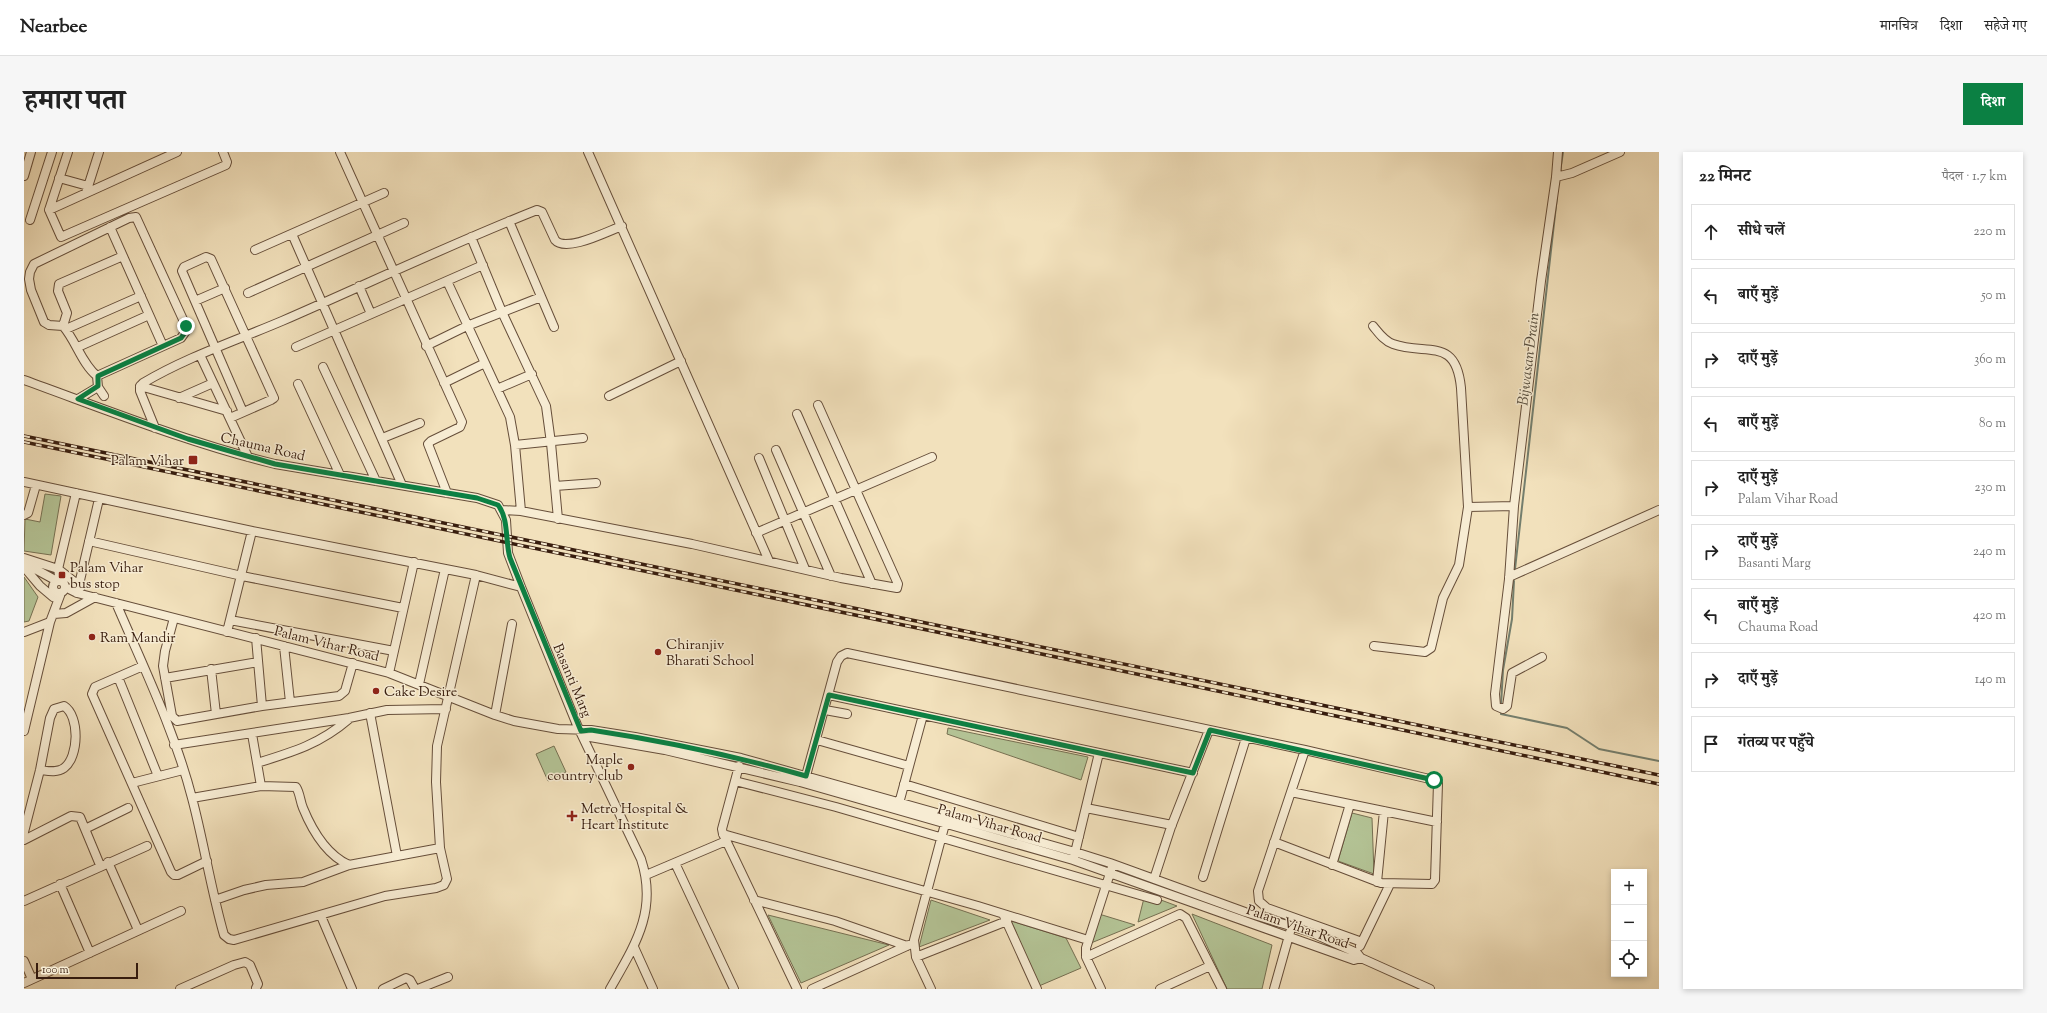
<!DOCTYPE html>
<html lang="hi">
<head>
<meta charset="utf-8">
<style>
	body { margin:0; font-family:"Sorts Mill Goudy","Noto Serif Devanagari",serif; background:#f6f6f6; color:#222 }
	.controls { position:absolute; right:12px; bottom:12px; display:grid; overflow:hidden; border-radius:0px; box-shadow:0 2px 6px #0003 }
	.controls button { width:36px; height:36px; display:grid; place-items:center; padding:0; border:0; border-bottom:1px solid #e0e0e0; background:#fff; color:#222; font:20px sans-serif }
	.scale { position:absolute; left:12px; bottom:10px; width:102px; box-sizing:border-box; padding-left:4px; border:2px solid #381d0e; border-top:0; font-size:11px; line-height:14px; white-space:nowrap; color:#381d0e; -webkit-text-stroke:3px #f7ecd3; paint-order:stroke }
	.stop { position:absolute; width:12px; height:12px; margin:-9px; border:3px solid #0b8043; border-radius:50%; background:#fff }
	.stop.end { background:#0b8043; border-color:#fff; box-shadow:0 1px 4px #0008 }
	.list { margin:0; padding:0; list-style:none }
	h2 { display:flex; justify-content:space-between; align-items:center; height:52px; margin:0; padding:0 16px; font-size:17px }
	h2 small { font-size:13px; font-weight:400; color:#767676 }
	.list li { display:grid; grid-template-columns:26px 1fr auto; gap:12px; align-items:center; box-sizing:border-box; height:56px; margin:0 8px 8px; padding:0 8px; border:1px solid #e0e0e0; border-radius:0px }
	.list b { display:block; font-size:15px; white-space:nowrap }
	.list p { margin:0; font-size:13px; white-space:nowrap; color:#767676 }
	.list em { font-size:13px; font-style:normal; color:#767676 }
	.icon { flex:none; width:22px; height:22px; fill:none; stroke:currentColor; stroke-width:2; stroke-linecap:round; stroke-linejoin:round }
	.map { position:relative; flex:none; width:1635px; height:837px; overflow:hidden; border-radius:0px }
	header { display:flex; align-items:center; gap:24px; box-sizing:border-box; height:56px; padding:0 20px; background:#fff; border-bottom:1px solid #e0e0e0 }
	header strong { font-size:19px }
	nav { display:flex; gap:22px; margin-inline-start:auto; font-size:14px }
	.intro { display:flex; align-items:center; justify-content:space-between; box-sizing:border-box; height:96px; padding:0 24px }
	h1 { margin:0; font-size:28px }
	.button { padding:10px 18px; border-radius:0px; background:#0b8043; color:#fff; font-size:14px; font-weight:700 }
	main { display:flex; gap:24px; padding:0 24px }
	aside { flex:1; background:#fff; border-radius:0px; box-shadow:0 2px 6px #0003 }
	.map>svg:first-child { display:block }
	.green { fill:#b4c496; stroke:#767052 }
	.lines { fill:none; stroke-linecap:round; stroke-linejoin:round }
	.stream { stroke:#747e6d; stroke-width:2 }
	.minor-casing { stroke:#664e3a; stroke-width:10 }
	.minor { stroke:#f7ecd3; stroke-width:8 }
	.rail-casing { stroke:#381d0e; stroke-width:3.5 }
	.rail { stroke:#f7ecd3; stroke-width:2; stroke-dasharray:6; stroke-linecap:butt }
	.route { stroke:#0b8043; stroke-width:5 }
	.poi-dot { fill:#8f2418; stroke:#f7ecd3; stroke-width:1.5 }
	.labels { text-anchor:middle; stroke-width:3; stroke-linejoin:round; paint-order:stroke }
	.street-label { font-size:14px; fill:#381d0e; stroke:#f7ecd3 }
	.poi-label { font-size:14px; fill:#381d0e; stroke:#f7ecd3; text-anchor:start }
	.water-label { font-size:15px; font-style:italic; fill:#564d3d; stroke:#f7ecd3 }
</style>
</head>
<body>
<header>
<strong>Nearbee</strong>
<nav><a>मानचित्र</a><a>दिशा</a><a>सहेजे गए</a></nav>
</header>
<div class="intro"><h1>हमारा पता</h1><a class="button">दिशा</a></div>
<main>
<div class="map">
<svg width="1635" height="837" viewBox="0 0 1635 837">
	<rect width="100%" height="100%" fill="#f2e1bc"/>
	<filter id="stains"><feTurbulence type="fractalNoise" baseFrequency=".005" numOctaves="4"/><feColorMatrix values="0 0 0 0 .2 0 0 0 0 .09 0 0 0 0 .02 0 0 0 .5 -.17"/></filter>
	<radialGradient id="worn" r=".72"><stop offset=".6" stop-color="#630" stop-opacity="0"/><stop offset="1" stop-color="#630" stop-opacity=".3"/></radialGradient>
	<path class="green" d="M21 342 37 344 27 403 0 399 1 367 16 370Z
		M0 425 14 445 5 469 0 470Z
		M924 576 1064 605 1057 628 923 582Z
		M530 594 542 620 524 629 512 602Z
		M1328 661 1348 666 1350 722 1314 709Z
		M1121 742 1153 754 1114 770Z
		M907 748 966 768 895 795Z
		M1075 762 1111 773 1067 791Z
		M1168 762 1248 793 1238 837H1203Z
		M744 763 865 793 777 831Z
		M987 769 1042 786 1057 816 1015 834Z"/>
	<g class="lines">
		<path class="stream" d="M1536 20 1539 0
			M1491 417 1533 45
			M1477 553 1479 518 1488 467 1490 429
			M1477 560V562L1543 576 1575 597 1635 609"/>
		<defs>
			<path id="minor" d="M44 0 25 58 37 85 202 13 203 10 199 0
				M316 0 438 270 436 275 407 289 404 292 423 341
				M564 0 745 409
				M0 24 7 0
				M1532 25 1548 21 1596 0
				M35 26 64 34
				M62 41 75 0
				M25 58 153 0
				M6 68 28 0
				M485 69 530 175
				M86 75 139 194
				M268 82 378 333
				M447 85 478 160 522 254 527 291 534 367
				M231 98 360 41
				M423 129 486 265 491 293 497 359
				M335 134 347 162
				M224 141 380 71
				M171 149 201 136
				M39 174 43 161 34 139 35 132 99 104
				M1349 174C1354 180 1360 189 1369 192 1403 204 1432 184 1437 236L1444 355 1435 413 1419 446 1407 496 1401 500 1350 494
				M42 177 117 144
				M402 194 443 174 517 145
				M54 195 125 163
				M272 195 459 113
				M176 203 224 305
				M299 215 352 329
				M73 224 157 186 162 179V174L112 65 105 66 10 112 6 120 5 127 7 138 20 170 25 173 39 174C52 189 58 212 73 224L74 235 80 244
				M0 228C83 258 165 291 251 312L453 346 474 353 482 368 484 401 497 435 553 573 617 707C634 759 611 793 586 837
				M420 231 461 211
				M274 232 316 323
				M116 234 203 259
				M473 237 508 222
				M585 244 657 209
				M155 246 189 231
				M54 247 74 235
				M773 262 848 432
				M206 266 247 248 250 246 187 107 182 105 160 115 158 119 219 260
				M131 276 116 239V234L119 231C163 205 211 189 258 169 343 132 427 92 513 58L518 60 531 88C542 101 584 79 598 74
				M361 285 396 271
				M491 293 559 286
				M752 298 807 424
				M735 306 781 417
				M0 330 228 379 452 423 497 435
				M531 334 572 331
				M1444 355 1490 354
				M478 358 497 359 668 392 817 426 873 436 874 432 794 253
				M0 363 4 361 12 333
				M732 381 908 305
				M65 389 218 424 379 456
				M0 406 34 417 57 435
				M0 411 33 429
				M0 415 16 434 29 445
				M1485 425 1635 358
				M36 429 34 417 52 341
				M29 435a6 6 0 1 1 12 0a6 6 0 1 1-12 0Z
				M41 435 53 441 365 521 471 563 490 569 534 577 567 578 611 585 717 606 1051 700 1086 711 1221 760 1286 780 1333 801 1337 806 1406 837
				M53 441 75 347
				M92 451C119 514 151 580 168 646 180 691 187 738 200 783L205 787 210 788 361 744 412 736 420 733 423 727 416 696 412 630 413 594 452 423
				M30 462 42 461 71 445
				M150 466 141 499 139 514 148 564 153 569 238 554 315 544 321 539 329 511
				M206 468 370 499
				M0 480 26 470
				M203 480 228 379
				M232 486 238 554
				M260 494 266 550
				M1518 505 1488 521 1483 554 1479 557 1472 554 1471 542 1485 427 1490 354 1517 129 1532 25 1534 0
				M119 514 71 535 68 542 147 720 150 723H154L183 709
				M187 517 192 562
				M365 521 390 410
				M94 525 134 624
				M141 526 234 510
				M395 532 421 417
				M805 543 1169 621
				M801 558 823 562
				M346 561 373 704
				M471 563 488 472
				M0 579 26 470 37 441
				M557 580 566 585 641 598 776 630 1049 708 1330 808 1337 806
				M228 582 237 634
				M793 588 885 614
				M150 593 325 566 363 558 422 557
				M1281 598 1234 739 1235 749 1243 756 1338 790
				M233 611C269 600 296 592 325 567
				M715 614 698 677 699 682 773 837
				M711 629 812 655 1133 748
				M108 631 159 618
				M780 631 813 510 817 504 823 501 1281 598 1410 628 1414 631 1411 728 1408 732 1357 731 1250 690
				M880 632 1055 685
				M1267 640 1413 670
				M168 646 237 634 272 635C276 641 276 649 279 656 288 678 303 703 325 713
				M874 655 899 563
				M1062 656 1148 673
				M61 677 104 656
				M0 680 16 618 26 566 30 557 40 554C56 564 55 605 40 616 33 621 24 619 16 618
				M699 682 954 754 1064 788
				M0 688 47 664 56 665 76 713
				M1050 705 1075 601
				M84 710 114 778
				M651 711 710 837
				M1308 713 1326 652
				M622 723 702 689
				M1179 725 1222 586
				M1130 727 1147 675 1185 578
				M1353 730 1360 659
				M36 732 66 801
				M191 748 220 738 242 733 279 730 325 713 416 696
				M730 748 811 769 883 794
				M0 749 123 694
				M297 764 328 837
				M980 764 1013 837
				M1336 794 1366 732
				M610 795 629 837
				M892 805 983 769
				M1062 805 1156 762 1162 766 1198 837
				M0 809 8 827
				M0 831 157 759
				M156 837 210 813 221 810 226 813 234 832 232 836
				M359 837 382 826 386 828 391 837
				M394 837 424 825
				M788 837 885 793
				M907 837 892 805 890 788 921 672
				M1077 837 1062 805V796L1088 715
				M1136 837 1186 814
				M1250 837 1266 780"/>
		</defs>
		<use href="#minor" class="minor-casing"/>
		<use href="#minor" class="minor"/>
		<defs>
			<path id="rail" d="M0 284 1635 623
				M0 290 932 484 1635 632"/>
		</defs>
		<use href="#rail" class="rail-casing"/>
		<use href="#rail" class="rail"/>
	</g>
	<g class="lines">
		<path class="route" d="M162 174V179L157 186 74 224V234L54 247 164 287 251 312 453 346 474 353C485 367 481 389 486 406L557 579 567 578C640 589 711 604 782 624L805 543 1169 621 1186 578 1410 628"/>
	</g>
	<g class="poi-dot">
		<rect x="164" y="303" width="10" height="10" rx="2"/>
		<rect x="34" y="419" width="8" height="8" rx="2"/>
		<circle cx="68" cy="485" r="4"/>
		<circle cx="634" cy="500" r="4"/>
		<circle cx="352" cy="539" r="4"/>
		<circle cx="607" cy="615" r="4"/>
		<path d="M546 658h4v4h4v4h-4v4h-4v-4h-4v-4h4z"/>
	</g>
	<g class="labels">
		<g class="street-label">
			<text transform="translate(239 294) rotate(13)" y="5">Chauma Road</text>
			<text transform="translate(303 491) rotate(14)" y="5">Palam Vihar Road</text>
			<text transform="translate(549 528) rotate(67)" y="5">Basanti Marg</text>
			<text transform="translate(966 671) rotate(16)" y="5">Palam Vihar Road</text>
			<text transform="translate(1274 774) rotate(19)" y="5">Palam Vihar Road</text>
		</g>
		<g class="poi-label">
			<text x="160" y="313" text-anchor="end">Palam Vihar</text>
			<text x="46" y="420">Palam Vihar<tspan x="46" dy="16">bus stop</tspan></text>
			<text x="76" y="490">Ram Mandir</text>
			<text x="642" y="497">Chiranjiv<tspan x="642" dy="16">Bharati School</tspan></text>
			<text x="360" y="544">Cake Desire</text>
			<text x="599" y="612" text-anchor="end">Maple<tspan x="599" dy="16">country club</tspan></text>
			<text x="557" y="661">Metro Hospital &amp;<tspan x="557" dy="16">Heart Institute</tspan></text>
		</g>
		<g class="water-label">
			<text transform="translate(1504 207) rotate(-83)" y="5">Bijwasan Drain</text>
		</g>
	</g>
	<rect width="100%" height="100%" filter="url(#stains)"/>
	<rect width="100%" height="100%" fill="url(#worn)"/>
</svg>
<div class="controls">
<button>+</button>
<button>−</button>
<button><svg class="icon" aria-label="locate" viewBox="0 0 24 24"><circle cx="12" cy="12" r="6"/><path d="M12 2v4M12 18v4M2 12h4M18 12h4"/></svg></button>
</div>
<div class="scale">100 m</div>
<div class="stop" style="left:1410px;top:628px"></div>
<div class="stop end" style="left:162px;top:174px"></div>
</div>
<aside>
<h2>22 मिनट<small>पैदल · 1.7 km</small></h2>
<ul class="list">
<li><svg class="icon" aria-label="ahead" viewBox="0 0 24 24"><path d="M12 20V5M6 11l6-6 6 6"/></svg><div><b>सीधे चलें</b></div><em>220 m</em></li>
<li><svg class="icon" aria-label="left" viewBox="0 0 24 24"><path d="M17 20v-9H6M10 6l-5 5 5 5"/></svg><div><b>बाएँ मुड़ें</b></div><em>50 m</em></li>
<li><svg class="icon" aria-label="right" viewBox="0 0 24 24"><path d="M7 20v-9h11M14 6l5 5-5 5"/></svg><div><b>दाएँ मुड़ें</b></div><em>360 m</em></li>
<li><svg class="icon" aria-label="left" viewBox="0 0 24 24"><path d="M17 20v-9H6M10 6l-5 5 5 5"/></svg><div><b>बाएँ मुड़ें</b></div><em>80 m</em></li>
<li><svg class="icon" aria-label="right" viewBox="0 0 24 24"><path d="M7 20v-9h11M14 6l5 5-5 5"/></svg><div><b>दाएँ मुड़ें</b><p>Palam Vihar Road</p></div><em>230 m</em></li>
<li><svg class="icon" aria-label="right" viewBox="0 0 24 24"><path d="M7 20v-9h11M14 6l5 5-5 5"/></svg><div><b>दाएँ मुड़ें</b><p>Basanti Marg</p></div><em>240 m</em></li>
<li><svg class="icon" aria-label="left" viewBox="0 0 24 24"><path d="M17 20v-9H6M10 6l-5 5 5 5"/></svg><div><b>बाएँ मुड़ें</b><p>Chauma Road</p></div><em>420 m</em></li>
<li><svg class="icon" aria-label="right" viewBox="0 0 24 24"><path d="M7 20v-9h11M14 6l5 5-5 5"/></svg><div><b>दाएँ मुड़ें</b></div><em>140 m</em></li>
<li><svg class="icon" aria-label="arrive" viewBox="0 0 24 24"><path d="M6 21V4h12l-3 4 3 4H6"/></svg><div><b>गंतव्य पर पहुँचे</b></div></li>
</ul>
</aside>
</main>
</body>
</html>
